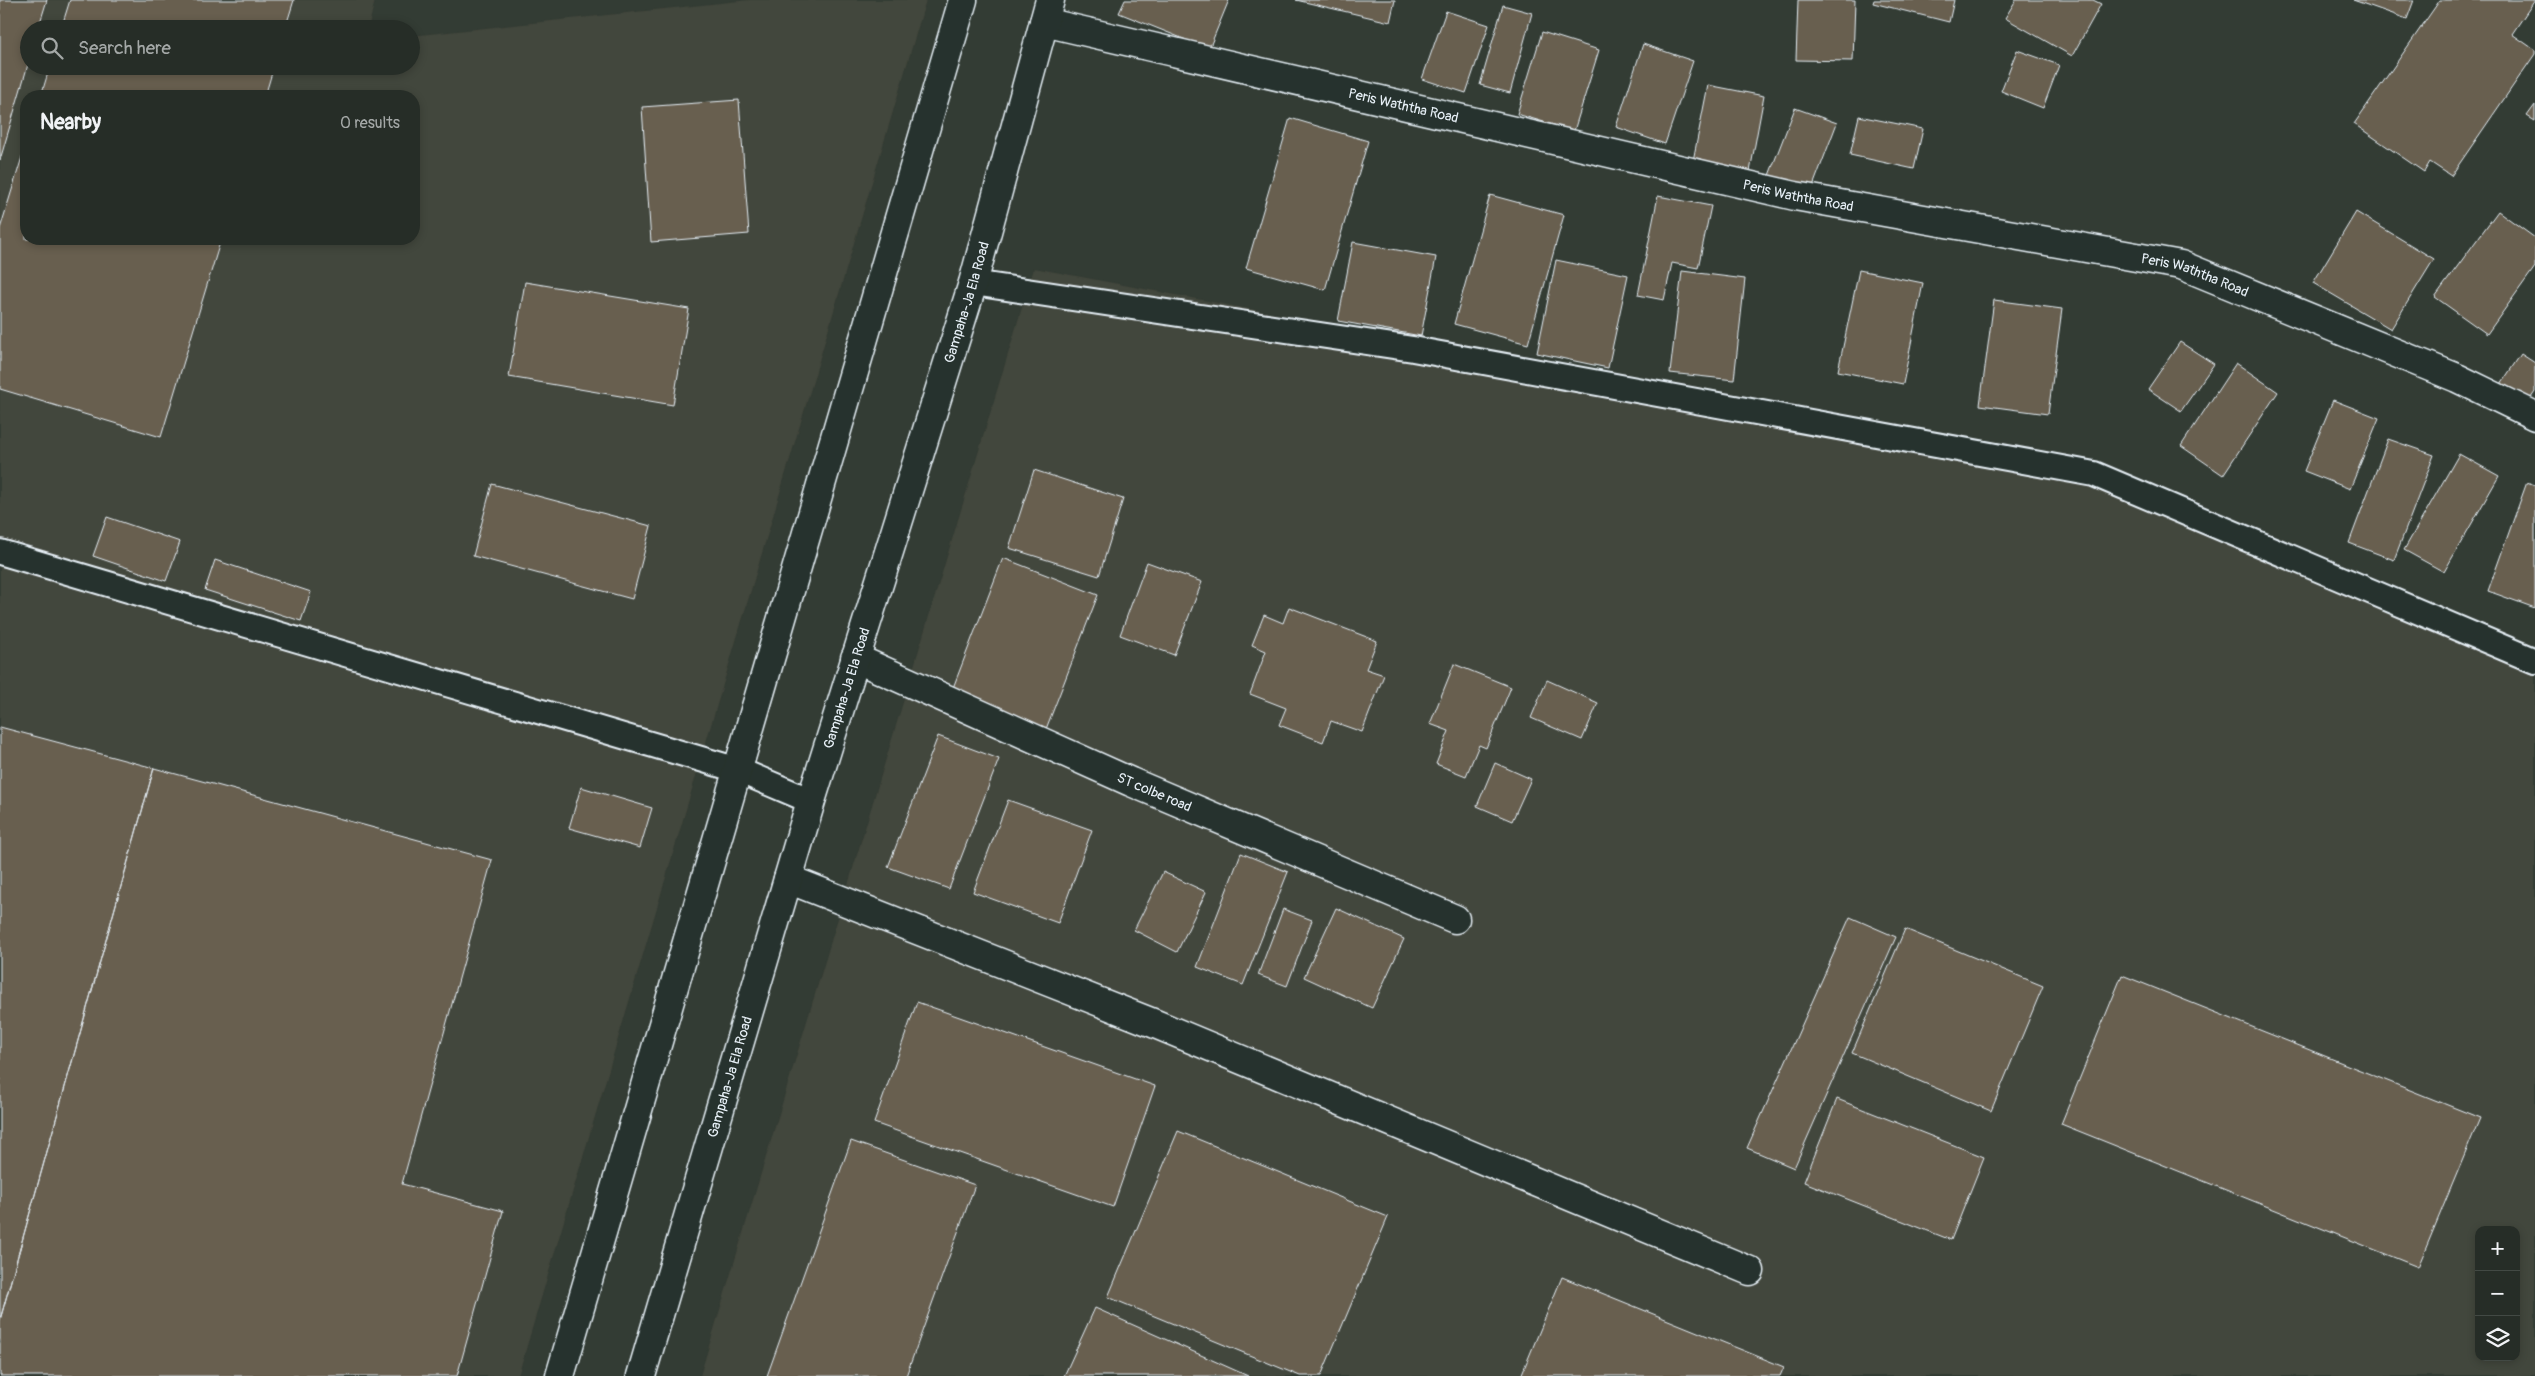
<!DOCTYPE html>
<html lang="en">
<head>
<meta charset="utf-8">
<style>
	body { margin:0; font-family:Pangolin,sans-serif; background:#323933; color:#f1f3f6 }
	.controls { position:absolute; right:15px; bottom:15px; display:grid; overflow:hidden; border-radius:10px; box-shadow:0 2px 8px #0003 }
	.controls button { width:45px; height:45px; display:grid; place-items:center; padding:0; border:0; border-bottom:1px solid #424944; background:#262d27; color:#f1f3f6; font:25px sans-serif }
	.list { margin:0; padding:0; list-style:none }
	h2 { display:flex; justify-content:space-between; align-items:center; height:65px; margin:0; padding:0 20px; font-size:21px }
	h2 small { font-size:16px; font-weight:400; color:#a4a8a7 }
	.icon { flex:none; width:28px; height:28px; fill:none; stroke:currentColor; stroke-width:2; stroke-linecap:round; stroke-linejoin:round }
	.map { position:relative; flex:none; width:2535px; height:1376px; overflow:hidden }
	.search { position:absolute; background:#262d27; box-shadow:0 2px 8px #0003; left:20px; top:20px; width:400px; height:55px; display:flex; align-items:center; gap:12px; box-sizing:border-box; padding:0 18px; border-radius:28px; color:#a4a8a7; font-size:19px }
	.panel { position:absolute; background:#262d27; box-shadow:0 2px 8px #0003; left:20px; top:90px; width:400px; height:155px; border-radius:20px }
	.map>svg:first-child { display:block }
	.built { fill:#43463c; fill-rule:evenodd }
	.building { fill:#675f50; stroke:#e8f1f8 }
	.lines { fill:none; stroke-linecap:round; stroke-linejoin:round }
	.lane-casing { stroke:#e8f1f8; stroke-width:28 }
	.street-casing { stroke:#e8f1f8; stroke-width:31 }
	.highway-casing { stroke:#e8f1f8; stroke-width:31 }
	.lane { stroke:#26332d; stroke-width:24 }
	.street { stroke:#26332d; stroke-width:28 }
	.highway { stroke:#26332d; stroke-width:28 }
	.labels { text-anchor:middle; stroke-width:4; stroke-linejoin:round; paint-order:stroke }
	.street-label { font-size:14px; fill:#e8f1f8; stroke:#26332d }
</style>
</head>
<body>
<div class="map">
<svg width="2535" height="1376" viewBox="0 0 2535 1376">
	<rect width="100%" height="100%" fill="#333c34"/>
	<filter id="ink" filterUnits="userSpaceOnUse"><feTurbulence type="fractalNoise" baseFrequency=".02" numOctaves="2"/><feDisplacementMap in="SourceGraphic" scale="10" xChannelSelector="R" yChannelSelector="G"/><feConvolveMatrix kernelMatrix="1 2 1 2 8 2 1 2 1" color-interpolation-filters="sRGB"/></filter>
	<g filter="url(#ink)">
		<path class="built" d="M0 0H375L368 29H29V66H411V36L749 0H926L518 1376H0ZM26 96H414V239H26Z
			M1034 268 1989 450 2535 651V1376H700ZM2479 1230H2516V1357H2479Z"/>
		<path class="building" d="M0 0H47L38 29H29V61L0 160Z
			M70 0H294L285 29H61Z
			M1125 0H1229L1209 49 1119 13Z
			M1296 0H1395L1390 22Z
			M1798 0H1855L1853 61 1796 60Z
			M1874 0H1954L1949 22 1873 3Z
			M2016 0H2093L2101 4 2072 56 2005 18Z
			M2353 0H2414L2407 19Z
			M2440 0H2535L2512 34 2535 50V54L2451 176 2430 162 2424 172 2354 124Z
			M1503 5 1532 13 1510 93 1480 85Z
			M1446 11 1489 25 1466 93 1422 79Z
			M1542 32 1599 50 1574 131 1517 114Z
			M1643 44 1693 61 1665 144 1616 127Z
			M2017 50 2059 65 2043 108 2001 91Z
			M50 66H274L265 96H41Z
			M1708 85 1764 96 1749 177 1692 166Z
			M739 100 749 234 651 242 642 107Z
			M2535 105V121L2527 116Z
			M1795 108 1837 123 1810 194 1768 178Z
			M1859 116 1923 129 1914 169 1850 155Z
			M1290 118 1368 141 1325 290 1246 268Z
			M26 144V239H221L161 437 0 389V229Z
			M1490 195 1564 215 1528 344 1454 324Z
			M1658 196 1711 206 1698 268 1672 263 1664 300 1638 295Z
			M2498 211 2535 238V267L2487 334 2435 297Z
			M2356 212 2434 259 2391 329 2313 283Z
			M1353 242 1436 257 1421 336 1338 321Z
			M1556 260 1628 275 1608 368 1537 353Z
			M1859 270 1923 283 1903 384 1838 371Z
			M1682 271 1745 279 1734 380 1670 373Z
			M525 282 689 309 673 405 509 377Z
			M1994 300 2062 309 2048 414 1980 405Z
			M2180 342 2214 364 2181 411 2148 389Z
			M2521 354 2535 363V392L2526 405 2499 387Z
			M2236 363 2278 392 2223 475 2181 446Z
			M2333 400 2379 418 2350 489 2304 471Z
			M2388 439 2434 455 2394 560 2349 543Z
			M2459 454 2499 476 2444 572 2404 550Z
			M1034 470 1123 499 1099 576 1009 548Z
			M2527 482 2535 485V608L2488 591Z
			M492 484 651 526 632 599 473 556Z
			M107 517 180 542 166 581 93 556Z
			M1003 558 1098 595 1046 729 951 693Z
			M215 560 311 592 301 621 205 590Z
			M1147 562 1202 582 1174 655 1120 635Z
			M1289 607 1377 641 1366 669 1384 675 1362 732 1331 721 1323 742 1279 725 1286 708 1250 694 1266 651 1252 645 1264 615 1283 623Z
			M1454 664 1511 687 1486 748 1479 745 1466 776 1436 764 1449 731 1430 724Z
			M1547 680 1598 703 1582 740 1531 718Z
			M0 727 154 768 0 1320Z
			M938 736 999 759 949 889 888 867Z
			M1495 763 1531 779 1512 821 1477 806Z
			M154 768 492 860 402 1184 503 1211 457 1376H0V1320Z
			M581 787 652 808 640 848 569 828Z
			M1008 800 1092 830 1058 923 973 892Z
			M1241 853 1288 872 1243 985 1197 967Z
			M1163 872 1206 892 1177 952 1134 930Z
			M1336 908 1404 939 1372 1008 1304 977Z
			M1283 909 1312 920 1287 986 1258 975Z
			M1850 917 1896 937 1794 1168 1747 1148Z
			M1905 929 2043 986 1991 1111 1852 1053Z
			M2122 975 2480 1118 2418 1267 2061 1124Z
			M917 1002 1155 1086 1113 1207 874 1123Z
			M1837 1099 1984 1157 1951 1240 1804 1182Z
			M1178 1131 1388 1217 1321 1376H1300L1108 1297Z
			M851 1141 975 1185 906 1376H767Z
			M1562 1277 1784 1367 1780 1376H1521Z
			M1095 1308 1248 1376H1064Z"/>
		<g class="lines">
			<defs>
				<path id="lane" d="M973 283 1413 349 2094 474 2535 661
					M0 552 738 770 811 801"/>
				<g id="street">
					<path id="s1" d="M1044 22 1795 196 2181 265 2457 378 2535 416"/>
					<path id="s2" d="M855 658 1131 782 1455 919"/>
					<path d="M788 879 1153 1023 1750 1271"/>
				</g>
				<g id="highway">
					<path d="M560 1376 963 0"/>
					<path id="s3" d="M641 1376 811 801 973 283 1050 0"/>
				</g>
			</defs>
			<use href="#lane" class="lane-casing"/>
			<use href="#street" class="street-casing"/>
			<use href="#highway" class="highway-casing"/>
			<use href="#lane" class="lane"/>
			<use href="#street" class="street"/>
			<use href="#highway" class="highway"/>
		</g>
	</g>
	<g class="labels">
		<g class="street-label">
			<text dy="5" stroke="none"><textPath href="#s1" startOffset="369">Peris Waththa Road</textPath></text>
			<text dy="5" stroke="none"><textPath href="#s1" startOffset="774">Peris Waththa Road</textPath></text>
			<text dy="5" stroke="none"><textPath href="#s1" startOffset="1179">Peris Waththa Road</textPath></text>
			<text dy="5" stroke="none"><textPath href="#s3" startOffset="1122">Gampaha-Ja Ela Road</textPath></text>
			<text dy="5" stroke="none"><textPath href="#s3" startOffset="718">Gampaha-Ja Ela Road</textPath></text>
			<text dy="5" stroke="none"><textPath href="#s2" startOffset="328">ST colbe road</textPath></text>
			<text dy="5" stroke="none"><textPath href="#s3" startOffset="312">Gampaha-Ja Ela Road</textPath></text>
		</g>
	</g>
</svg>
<div class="controls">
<button>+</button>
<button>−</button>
<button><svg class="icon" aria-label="layers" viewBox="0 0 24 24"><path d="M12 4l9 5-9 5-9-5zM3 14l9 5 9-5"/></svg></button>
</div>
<div class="search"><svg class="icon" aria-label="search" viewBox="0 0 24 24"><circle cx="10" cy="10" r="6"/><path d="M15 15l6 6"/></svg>Search here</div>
<section class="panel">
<h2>Nearby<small>0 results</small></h2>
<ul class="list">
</ul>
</section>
</div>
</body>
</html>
